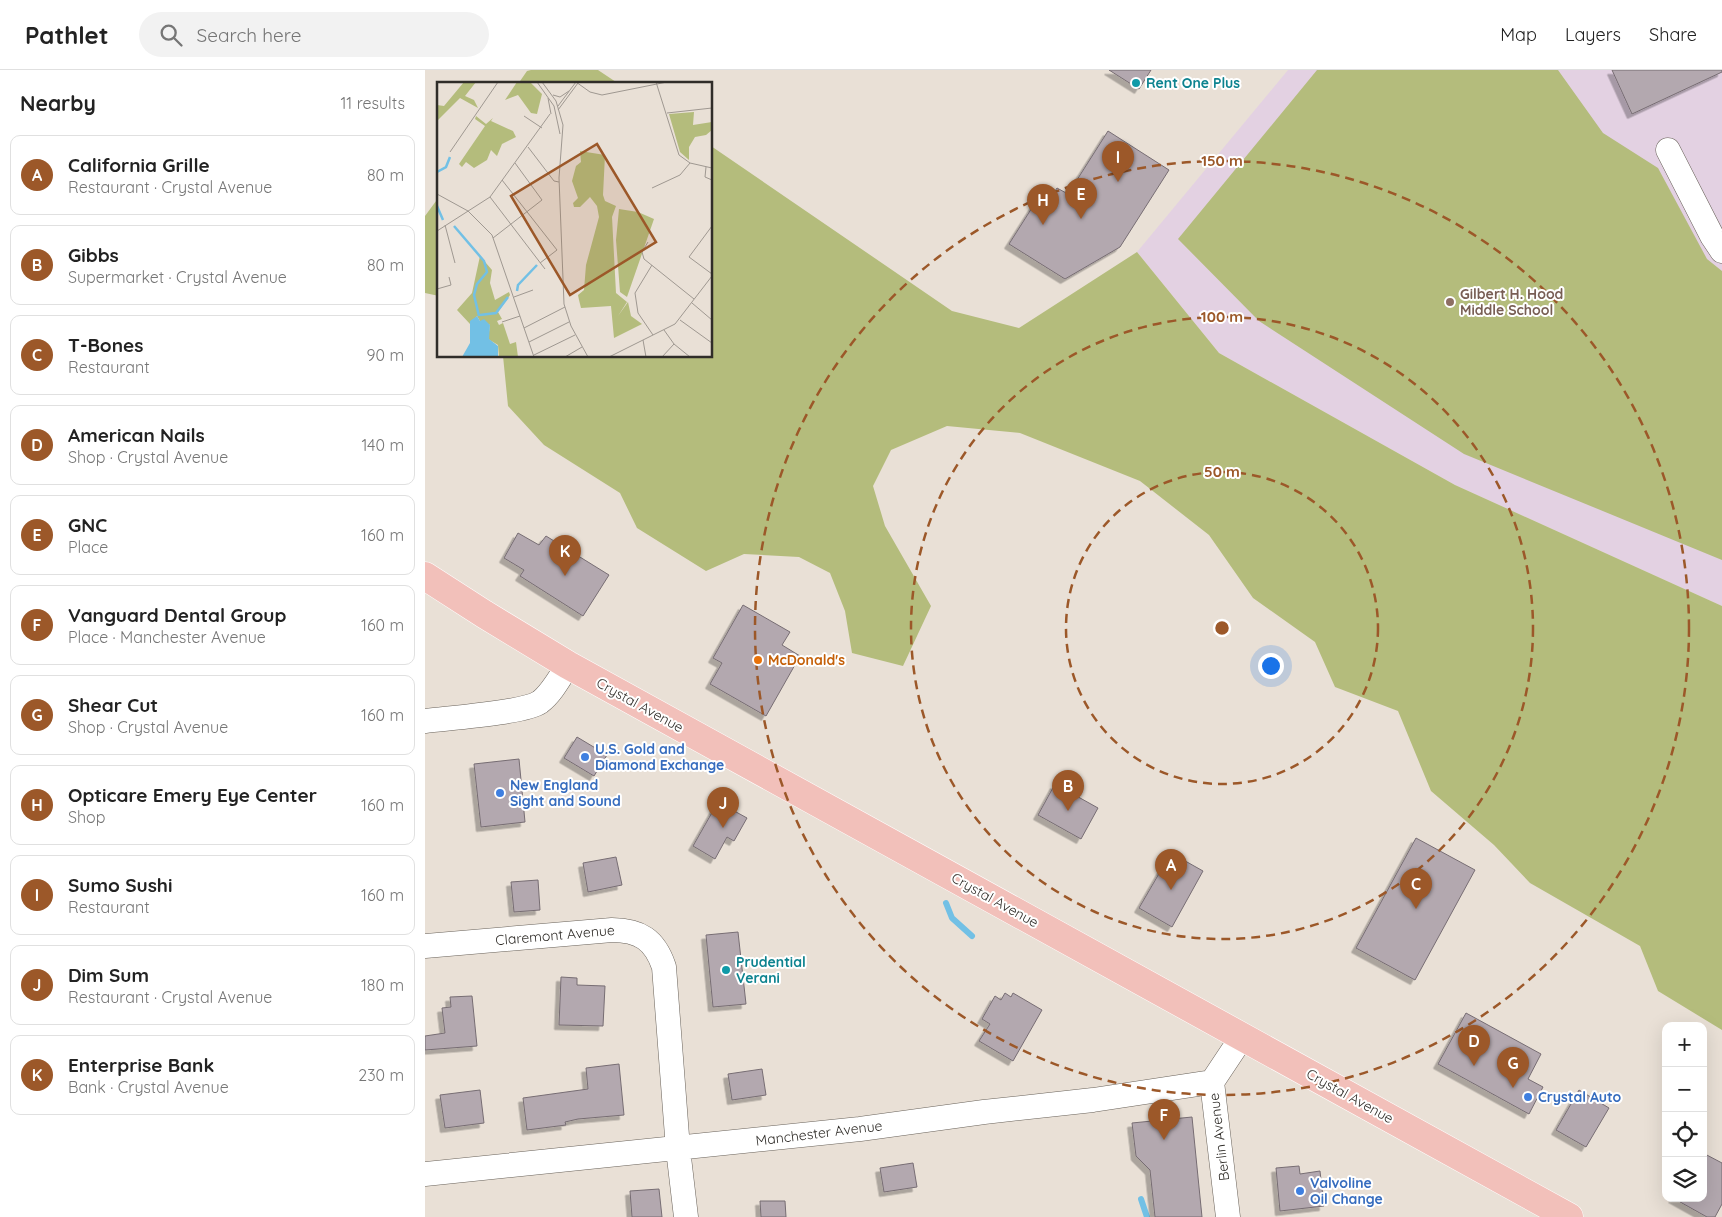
<!DOCTYPE html>
<html lang="en">
<head>
<meta charset="utf-8">
<style>
	body { margin:0; font-family:Quicksand,sans-serif; background:#f2f2f2; color:#222 }
	.controls { position:absolute; right:15px; bottom:15px; display:grid; overflow:hidden; border-radius:10px; box-shadow:0 5px 20px #0002 }
	.controls button { width:45px; height:45px; display:grid; place-items:center; padding:0; border:0; border-bottom:1px solid #e0e0e0; background:#fff; color:#222; font:25px sans-serif }
	.you { position:absolute; left:845px; top:595px; width:18px; height:18px; margin:-12px; border:4px solid #fff; border-radius:50%; background:#1a73e8; box-shadow:0 0 0 8px #1a73e833 }
	.badge { display:grid; place-items:center; width:32px; height:32px; border-radius:50%; background:#9c5829; color:#fff; font-size:16px; font-weight:700 }
	.pin { position:absolute; translate:-50% -41px; filter:drop-shadow(0 1px 2px #0008) }
	.pin::after { content:''; position:absolute; top:26px; width:18px; height:15px; background:inherit; clip-path:polygon(0 0,100% 0,50% 100%) }
	.list { margin:0; padding:0; list-style:none }
	h2 { display:flex; justify-content:space-between; align-items:center; height:65px; margin:0; padding:0 20px; font-size:21px }
	h2 small { font-size:16px; font-weight:400; color:#767676 }
	.list li { display:grid; grid-template-columns:32px 1fr auto; gap:15px; align-items:center; box-sizing:border-box; height:80px; margin:0 10px 10px; padding:0 10px; border:1px solid #e0e0e0; border-radius:10px }
	.list b { display:block; font-size:19px; white-space:nowrap }
	.list p { margin:0; font-size:16px; white-space:nowrap; color:#767676 }
	.list em { font-size:16px; font-style:normal; color:#767676 }
	.icon { flex:none; width:28px; height:28px; fill:none; stroke:currentColor; stroke-width:2; stroke-linecap:round; stroke-linejoin:round }
	.map { position:relative; flex:none; width:1297px; height:1147px; overflow:hidden }
	header { display:flex; align-items:center; gap:30px; box-sizing:border-box; height:70px; padding:0 25px; background:#fff; border-bottom:1px solid #e0e0e0 }
	header strong { font-size:24px }
	nav { display:flex; gap:28px; margin-inline-start:auto; font-size:18px }
	.search { width:350px; height:45px; background:#f2f2f2; display:flex; align-items:center; gap:12px; box-sizing:border-box; padding:0 18px; border-radius:28px; color:#767676; font-size:19px }
	main { display:flex }
	aside { flex:1; background:#fff }
	.map>svg:first-child { display:block }
	.education { fill:#e3d1e2 }
	.green { fill:#b4bc7c }
	.lines { fill:none; stroke-linecap:round; stroke-linejoin:round }
	.stream { stroke:#72c0e5; stroke-width:6 }
	.building { fill:#b3a8af; stroke:#776d73; filter:url(#shadow) }
	.street-casing { stroke:#69625a; stroke-width:25 }
	.primary-casing { stroke:#fff; stroke-width:29 }
	.street { stroke:#fff; stroke-width:24 }
	.primary { stroke:#f2c0ba; stroke-width:28 }
	.ring { fill:none; stroke:#9c5829; stroke-width:2.5; stroke-dasharray:9 6 }
	.culture-dot { fill:#0f9aa8; stroke:#fff; stroke-width:2 }
	.education-dot { fill:#8d6e63; stroke:#fff; stroke-width:2 }
	.food-dot { fill:#e8710a; stroke:#fff; stroke-width:2 }
	.shop-dot { fill:#3f7fe0; stroke:#fff; stroke-width:2 }
	.labels { text-anchor:middle; stroke-width:4; stroke-linejoin:round; paint-order:stroke }
	.culture-label { font-size:14px; font-weight:bold; fill:#0d838f; stroke:#fff; text-anchor:start }
	.education-label { font-size:14px; font-weight:bold; fill:#785e54; stroke:#fff; text-anchor:start }
	.food-label { font-size:14px; font-weight:bold; fill:#c56008; stroke:#fff; text-anchor:start }
	.street-label { font-size:14px; fill:#302d29; stroke:#fff }
	.shop-label { font-size:14px; font-weight:bold; fill:#366cbe; stroke:#fff; text-anchor:start }
	.inset-river { fill:none; stroke:#72c0e5; stroke-width:2.5 }
	.inset-road { fill:none; stroke:#9f9891; stroke-width:1 }
	.view { fill:#9c5829; fill-opacity:0.15; stroke:#9c5829; stroke-width:2.5 }
	.inset-edge { fill:none; stroke:#302d29; stroke-width:2.5 }
	.centre { fill:#9c5829; stroke:#fff; stroke-width:2.5 }
	.ring-label { font-size:15px; text-anchor:middle; font-weight:bold; fill:#9c5829; stroke:#fff; stroke-width:4; stroke-linejoin:round; paint-order:stroke }
</style>
</head>
<body>
<header>
<strong>Pathlet</strong>
<div class="search"><svg class="icon" aria-label="search" viewBox="0 0 24 24"><circle cx="10" cy="10" r="6"/><path d="M15 15l6 6"/></svg>Search here</div>
<nav><a>Map</a><a>Layers</a><a>Share</a></nav>
</header>
<main>
<aside>
<h2>Nearby<small>11 results</small></h2>
<ul class="list">
<li><span class="badge">A</span><div><b>California Grille</b><p>Restaurant · Crystal Avenue</p></div><em>80 m</em></li>
<li><span class="badge">B</span><div><b>Gibbs</b><p>Supermarket · Crystal Avenue</p></div><em>80 m</em></li>
<li><span class="badge">C</span><div><b>T-Bones</b><p>Restaurant</p></div><em>90 m</em></li>
<li><span class="badge">D</span><div><b>American Nails</b><p>Shop · Crystal Avenue</p></div><em>140 m</em></li>
<li><span class="badge">E</span><div><b>GNC</b><p>Place</p></div><em>160 m</em></li>
<li><span class="badge">F</span><div><b>Vanguard Dental Group</b><p>Place · Manchester Avenue</p></div><em>160 m</em></li>
<li><span class="badge">G</span><div><b>Shear Cut</b><p>Shop · Crystal Avenue</p></div><em>160 m</em></li>
<li><span class="badge">H</span><div><b>Opticare Emery Eye Center</b><p>Shop</p></div><em>160 m</em></li>
<li><span class="badge">I</span><div><b>Sumo Sushi</b><p>Restaurant</p></div><em>160 m</em></li>
<li><span class="badge">J</span><div><b>Dim Sum</b><p>Restaurant · Crystal Avenue</p></div><em>180 m</em></li>
<li><span class="badge">K</span><div><b>Enterprise Bank</b><p>Bank · Crystal Avenue</p></div><em>230 m</em></li>
</ul>
</aside>
<div class="map">
<svg width="1297" height="1147" viewBox="0 0 1297 1147">
	<defs>
		<filter id="shadow"><feDropShadow dx="-4.5" dy="4.5" stdDeviation="0" flood-color="#0004"/></filter>
	</defs>
	<rect width="100%" height="100%" fill="#e9e0d6"/>
	<path class="education" d="M863 0H1297V536L1030 415 794 283 712 182Z"/>
	<path class="green" d="M106 0H173L194 14H93L102 1Z
		M892 0H1133L1178 63 1233 98 1282 189 1297 201V490L1039 384 834 251 753 169Z
		M286 76 527 241 594 258 712 182 794 283 1030 415 1297 536V960L1233 921 1215 876 1105 813 1069 775 1006 721 973 641 910 617 890 572 828 528 784 465 715 411 595 363 522 356 466 380 448 416 460 456 506 536 478 596 427 583 420 541 405 503 374 487 319 484 281 501 212 458 195 423 119 375 83 336 78 286H286Z
		M14 127V226L0 223V146Z"/>
	<g class="lines">
		<path class="stream" d="M521 833 527 848 547 866
			M716 1129 722 1147"/>
	</g>
	<path class="building" d="M684 0H726L714 19Z
		M1187 0H1297V2L1207 44Z
		M683 61 744 100 695 177 640 209 584 174 617 122 626 127 632 118 643 124Z
		M93 463 114 475 121 466 184 505 158 546 95 506 99 500 79 488Z
		M318 535 365 562 357 575 375 586 341 646 285 614 297 593 288 588Z
		M152 667 182 685 169 706 139 688Z
		M94 689 100 752 56 757 49 694Z
		M630 714 673 738 656 769 613 745Z
		M293 732 322 748 309 771 302 767 290 789 268 776Z
		M991 768 1050 800 990 910 931 878Z
		M746 783 778 801 747 857 714 838Z
		M191 787 197 815 163 822 158 793Z
		M113 810 115 840 89 842 86 812Z
		M313 862 321 934 288 937 281 865Z
		M136 907 152 908V915L180 916 178 956 134 955Z
		M580 923 586 927 588 923 617 940 588 991 554 971 565 954 557 949 570 926 576 930Z
		M47 926 52 976 0 980V966L20 963 17 938 26 937 25 927Z
		M1041 943 1116 984 1103 1009 1118 1017 1104 1044 1013 994Z
		M194 994 199 1045 153 1049 140 1052 141 1055 102 1060 98 1028 163 1019 161 998Z
		M337 999 341 1025 307 1030 303 1004Z
		M55 1020 59 1053 20 1058 15 1025Z
		M1154 1020 1184 1038 1161 1077 1131 1060Z
		M767 1047 777 1147H730L725 1100 711 1086 707 1053Z
		M1278 1083 1297 1093V1134L1290 1147H1282L1248 1128H1278Z
		M488 1093 492 1117 459 1122 455 1098Z
		M874 1096 875 1104 895 1101 899 1136 855 1141 851 1098Z
		M234 1119 237 1147H207L205 1121Z
		M335 1131H360L361 1147H336Z"/>
	<g class="lines">
		<defs>
			<path id="street" d="M1243 80 1287 166 1297 181
				M0 651C23 648 99 643 115 632 127 623 135 607 143 595
				M0 876 187 860C215 860 230 870 239 897L253 1079 261 1147
				M0 1104 435 1059 559 1042 668 1030 787 1012
				M803 1147 787 1012 817 967"/>
			<path id="primary" d="M0 506 59 544 143 595 1144 1147"/>
		</defs>
		<use href="#street" class="street-casing"/>
		<use href="#primary" class="primary-casing"/>
		<use href="#street" class="street"/>
		<use href="#primary" class="primary"/>
	</g>
	<g class="ring">
		<circle cx="797" cy="558" r="156"/>
		<circle cx="797" cy="558" r="311"/>
		<circle cx="797" cy="558" r="467"/>
	</g>
	<g class="culture-dot">
		<circle cx="711" cy="13" r="5"/>
		<circle cx="301" cy="900" r="5"/>
	</g>
	<circle class="education-dot" cx="1025" cy="232" r="5"/>
	<circle class="food-dot" cx="333" cy="590" r="5"/>
	<g class="shop-dot">
		<circle cx="160" cy="687" r="5"/>
		<circle cx="75" cy="723" r="5"/>
		<circle cx="1103" cy="1027" r="5"/>
		<circle cx="875" cy="1121" r="5"/>
	</g>
	<g class="labels">
		<g class="culture-label">
			<text x="721" y="18">Rent One Plus</text>
			<text x="311" y="897">Prudential<tspan x="311" dy="16">Verani</tspan></text>
		</g>
		<g class="education-label">
			<text x="1035" y="229">Gilbert H. Hood<tspan x="1035" dy="16">Middle School</tspan></text>
		</g>
		<g class="food-label">
			<text x="343" y="595">McDonald's</text>
		</g>
		<g class="street-label">
			<text transform="translate(215 635) rotate(29)" y="5">Crystal Avenue</text>
			<text transform="translate(570 830) rotate(29)" y="5">Crystal Avenue</text>
			<text transform="translate(130 865) rotate(-5)" y="5">Claremont Avenue</text>
			<text transform="translate(925 1026) rotate(29)" y="5">Crystal Avenue</text>
			<text transform="translate(394 1063) rotate(-7)" y="5">Manchester Avenue</text>
			<text transform="translate(794 1067) rotate(-97)" y="5">Berlin Avenue</text>
		</g>
		<g class="shop-label">
			<text x="170" y="684">U.S. Gold and<tspan x="170" dy="16">Diamond Exchange</tspan></text>
			<text x="85" y="720">New England<tspan x="85" dy="16">Sight and Sound</tspan></text>
			<text x="1113" y="1032">Crystal Auto</text>
			<text x="885" y="1118">Valvoline<tspan x="885" dy="16">Oil Change</tspan></text>
		</g>
	</g>
	<g transform="translate(12 12)">
		<rect width="275" height="275" fill="#e9e0d6"/>
		<path d="M27 0H39L28 14 37 18 41 26 23 16 0 39V23L7 24ZM80 0H93L105 12 100 32 94 31 81 13 68 18ZM257 30 256 43 275 40V48L269 53 258 55 252 65V78L243 70 232 32ZM39 34 49 42 56 36 54 39 76 49 79 55 65 62 60 74 54 68 50 78 37 86 29 80 25 85 22 82 48 44 38 37ZM143 69 168 73 166 113 168 119 179 124 175 135 179 211 190 220 181 234 191 220 194 234 205 242 177 256 174 224 144 226 142 218 141 213 147 208 149 183 162 135 160 124 153 115 143 125H137L136 121 141 116 135 99 139 84 144 80ZM182 127 201 130 217 137 190 215 183 210 179 158ZM43 174 55 188 53 201 58 218 72 210 73 213 61 230 65 237 60 239 62 243 66 241 73 262 79 260 81 275H62L61 263 51 257 53 243 43 239 40 234 33 242 20 228 35 211Z" fill="#b4bc7c"/>
		<path d="M40 234 43 239 47 237 53 243 52 257 61 264V275H25L33 261V239Z" fill="#72c0e5"/>
		<path class="inset-river" d="M0 90 9 85 13 75M0 124 6 138M17 144 47 179 50 190 40 202 37 213 42 234M80 209 81 203 100 183M43 233 59 231 71 215"/>
		<path class="inset-road" d="M100 0 117 24 123 52M105 0 119 19 126 43 122 96 127 222 134 244 151 275M139 0 153 10 165 13 230 0M219 0 242 73 253 81 275 86M116 13 123 15 132 9M111 16 114 32M121 24 139 0M121 28 141 1M230 31 275 26M87 34 105 46M91 65 117 99 122 100M13 70 61 0M269 85 268 95 275 98M65 98 120 168M215 106 243 93 253 81M0 112 31 129 55 153 97 275M53 115 108 187M8 143 18 181M275 144 252 175 275 192M0 149 53 115 113 32M56 156 105 118 78 81M211 160 205 170 207 177 257 217M103 181 120 168M215 183 198 211 201 231 216 253M0 207 14 203 12 195M77 215 96 208M255 221 275 238M243 238 275 261M65 240 83 234M87 246 128 225M227 248 237 262 253 275M206 258 209 275M92 260 132 240M97 273 138 253M128 275 145 265M172 275 238 242 275 194M225 275 237 262"/>
		<path class="view" d="M160 62 219 160 133 213 74 114Z"/>
		<rect width="275" height="275" class="inset-edge"/>
	</g>
	<circle cx="797" cy="558" r="8" class="centre"/>
	<g class="ring-label">
		<text x="797" y="96">150 m</text>
		<text x="797" y="252">100 m</text>
		<text x="797" y="407">50 m</text>
	</g>
</svg>
<div class="controls">
<button>+</button>
<button>−</button>
<button><svg class="icon" aria-label="locate" viewBox="0 0 24 24"><circle cx="12" cy="12" r="6"/><path d="M12 2v4M12 18v4M2 12h4M18 12h4"/></svg></button>
<button><svg class="icon" aria-label="layers" viewBox="0 0 24 24"><path d="M12 4l9 5-9 5-9-5zM3 14l9 5 9-5"/></svg></button>
</div>
<div class="you"></div>
<div class="pin badge" style="left:746px;top:820px">A</div>
<div class="pin badge" style="left:643px;top:741px">B</div>
<div class="pin badge" style="left:991px;top:839px">C</div>
<div class="pin badge" style="left:1049px;top:996px">D</div>
<div class="pin badge" style="left:656px;top:149px">E</div>
<div class="pin badge" style="left:739px;top:1070px">F</div>
<div class="pin badge" style="left:1088px;top:1018px">G</div>
<div class="pin badge" style="left:618px;top:155px">H</div>
<div class="pin badge" style="left:693px;top:112px">I</div>
<div class="pin badge" style="left:298px;top:758px">J</div>
<div class="pin badge" style="left:140px;top:506px">K</div>
</div>
</main>
</body>
</html>
